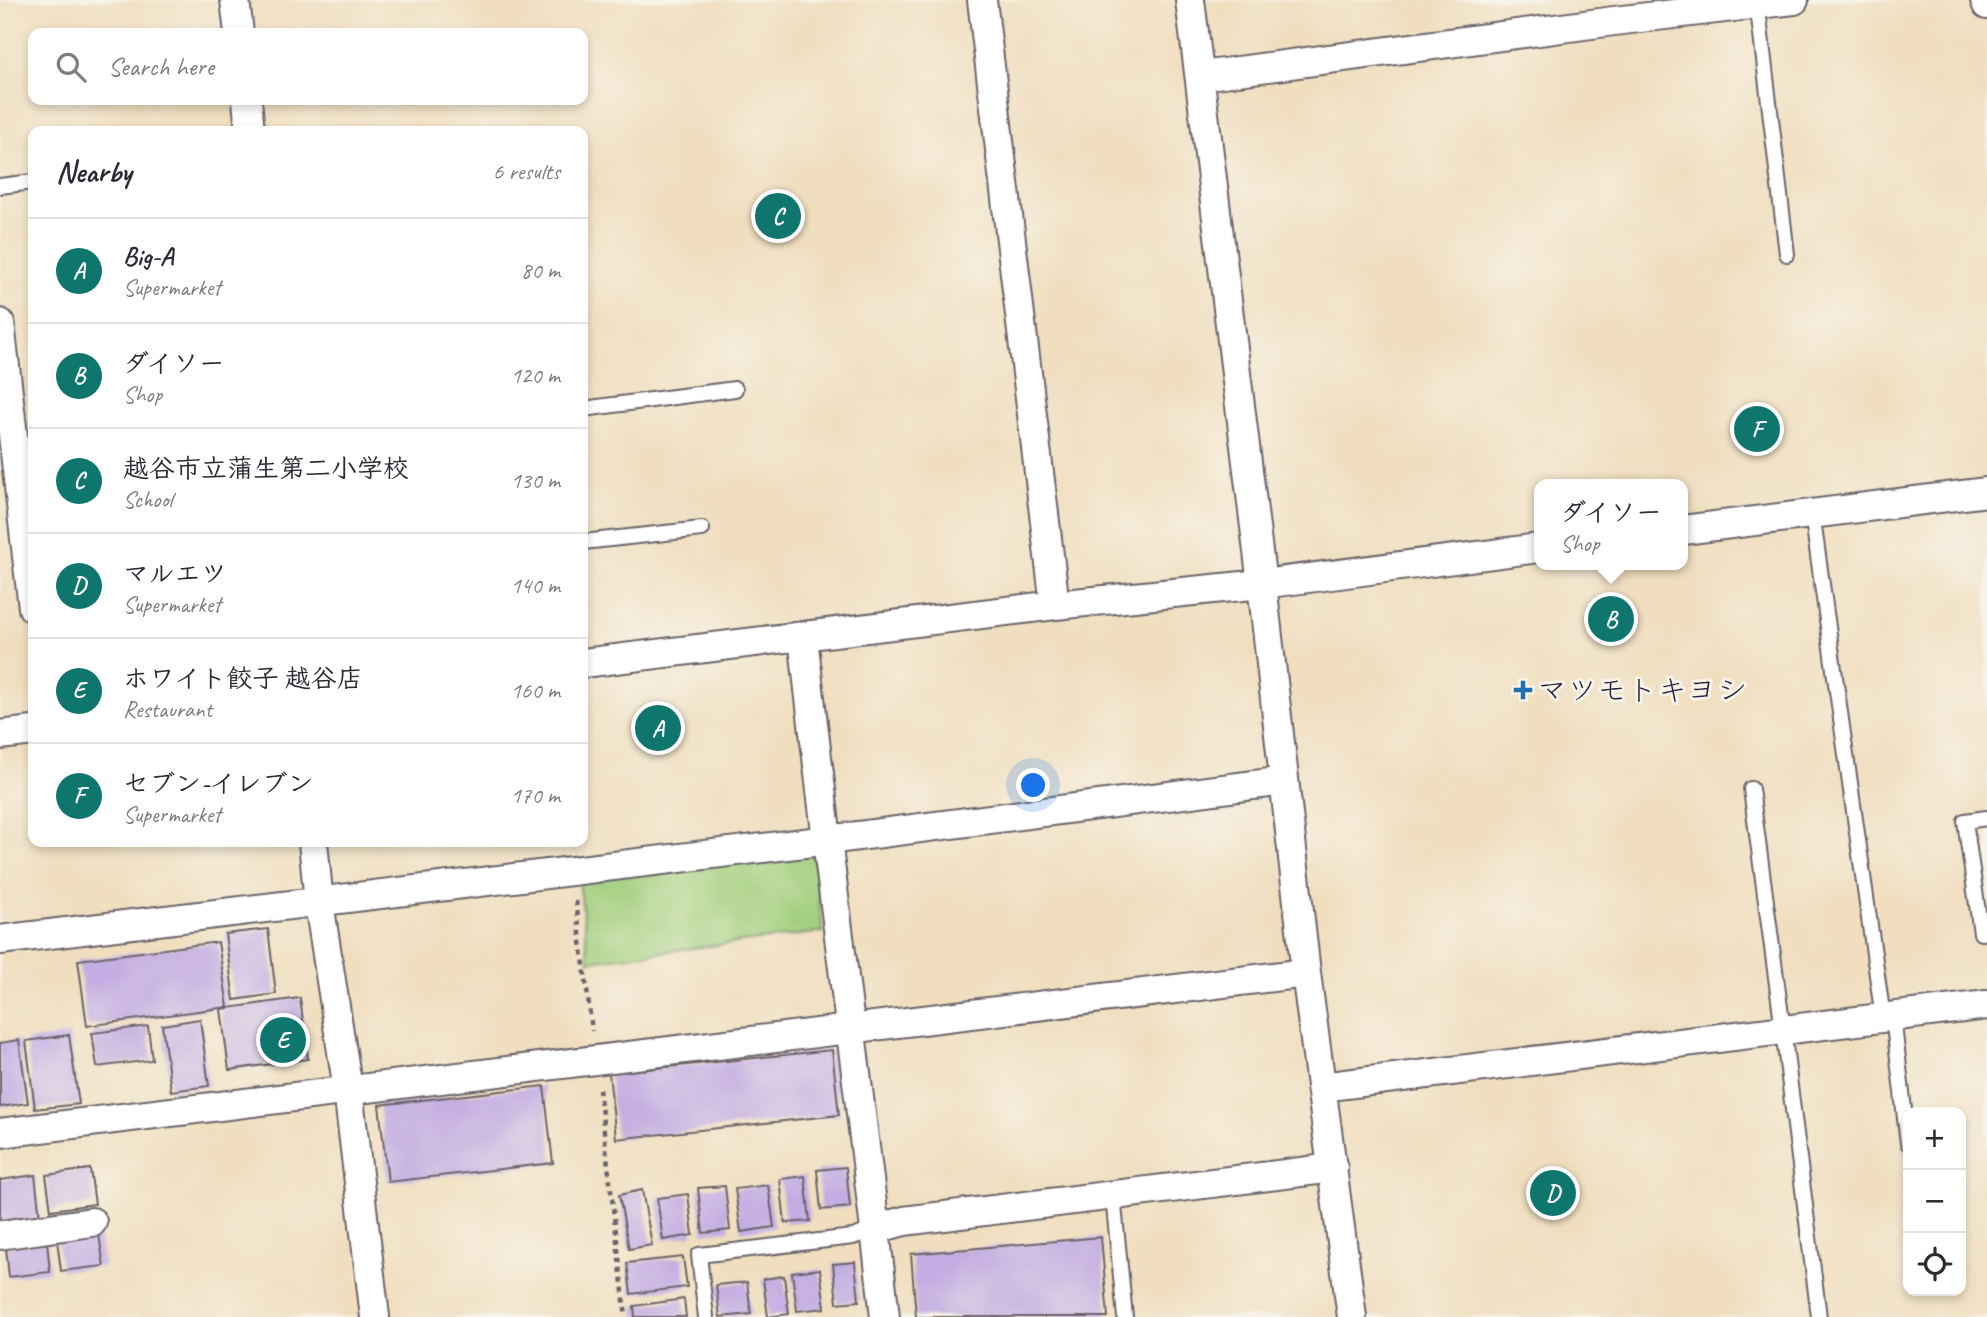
<!DOCTYPE html>
<html lang="en">
<head>
<meta charset="utf-8">
<style>
	body { margin:0; font-family:Caveat,"Klee One",sans-serif; background:#f7f7f7; color:#2b2b33 }
	.controls { position:absolute; right:21px; bottom:21px; display:grid; overflow:hidden; border-radius:14px; box-shadow:0 4px 10px #0003 }
	.controls button { width:63px; height:63px; display:grid; place-items:center; padding:0; border:0; border-bottom:2px solid #e1e1e2; background:#fff; color:#2b2b33; font:35px sans-serif }
	.you { position:absolute; left:1034px; top:786px; width:24px; height:24px; margin:-18px; border:5px solid #fff; border-radius:50%; background:#1a73e8; box-shadow:0 0 0 10px #1a73e833 }
	.badge { display:grid; place-items:center; width:46px; height:46px; border-radius:50%; background:#0f766e; color:#fff; font-size:23px; font-weight:700 }
	.pin { position:absolute; translate:-50% -50%; border:4px solid #fff; box-shadow:0 2px 7px #0006 }
	.popup { position:absolute; left:1534px; top:479px; width:154px; height:91px; box-sizing:border-box; display:grid; place-content:center; border-radius:14px; background:#fff; filter:drop-shadow(0 2px 5px #0005); font-size:23px; white-space:nowrap; color:#7c7c81 }
	.popup b { font-size:26px; color:#2b2b33 }
	.popup::after { content:''; position:absolute; left:50%; top:100%; margin-left:-14px; border:14px solid transparent; border-top-color:#fff }
	.list { margin:0; padding:0; list-style:none }
	h2 { display:flex; justify-content:space-between; align-items:center; height:91px; margin:0; padding:0 28px; font-size:30px }
	h2 small { font-size:23px; font-weight:400; color:#7c7c81 }
	.list li { display:grid; grid-template-columns:46px 1fr auto; gap:21px; align-items:center; box-sizing:border-box; height:105px; padding:0 28px; border-top:2px solid #e1e1e2 }
	.list b { display:block; font-size:26px; white-space:nowrap }
	.list p { margin:0; font-size:23px; white-space:nowrap; color:#7c7c81 }
	.list em { font-size:23px; font-style:normal; color:#7c7c81 }
	.icon { flex:none; width:38px; height:38px; fill:none; stroke:currentColor; stroke-width:2; stroke-linecap:round; stroke-linejoin:round }
	.map { position:relative; flex:none; width:1987px; height:1317px; overflow:hidden }
	.search { position:absolute; background:#fff; box-shadow:0 4px 10px #0003; left:28px; top:28px; width:560px; height:77px; display:flex; align-items:center; gap:18px; box-sizing:border-box; padding:0 24px; border-radius:14px; color:#7c7c81; font-size:26px }
	.panel { position:absolute; background:#fff; box-shadow:0 4px 10px #0003; left:28px; top:126px; width:560px; height:721px; border-radius:14px }
	.map>svg:first-child { display:block }
	.green { fill:#a2cf7d; stroke:#62785c; stroke-width:2 }
	.building { fill:#c4ade2 }
	.lines { fill:none; stroke-linecap:round; stroke-linejoin:round }
	.lane-casing { stroke:#6a6469; stroke-width:18 }
	.street-casing { stroke:#6a6469; stroke-width:32 }
	.path { stroke:#6a6469; stroke-width:4.5; stroke-dasharray:5 5; stroke-linecap:butt }
	.lane { stroke:#fff; stroke-width:14 }
	.street { stroke:#fff; stroke-width:28 }
	.poi-dot { fill:#1f6fb2; stroke:#f7f3e8; stroke-width:2.5 }
	.labels { text-anchor:middle; stroke-width:6; stroke-linejoin:round; paint-order:stroke }
	.poi-label { font-size:30px; fill:#22223b; stroke:#f7f3e8; text-anchor:start }
</style>
</head>
<body>
<div class="map">
<svg width="1987" height="1317" viewBox="0 0 1987 1317">
	<rect width="100%" height="100%" fill="#f7f3e8"/>
	<filter id="ink" filterUnits="userSpaceOnUse"><feTurbulence type="fractalNoise" baseFrequency=".0143" numOctaves="2"/><feDisplacementMap in="SourceGraphic" scale="14" xChannelSelector="R" yChannelSelector="G"/><feConvolveMatrix kernelMatrix="1 2 1 2 8 2 1 2 1" color-interpolation-filters="sRGB"/></filter>
	<filter id="wash" filterUnits="userSpaceOnUse"><feTurbulence type="fractalNoise" baseFrequency=".00686" numOctaves="4" result="noise"/><feDisplacementMap in="SourceGraphic" scale="28" xChannelSelector="R" yChannelSelector="G"/><feGaussianBlur stdDeviation="1.57" result="paint"/><feColorMatrix in="noise" values="0 0 0 0 0 0 0 0 0 0 0 0 0 0 0 0 0 1.4 0 .05"/><feComposite in="paint" operator="in"/></filter>
	<g filter="url(#wash)">
		<rect width="100%" height="100%" fill="#f0debe"/>
		<path class="green" d="M804 850 814 858 823 932 589 961 579 880Z"/>
		<g id="blocks">
			<path class="building" d="M268 929 276 994 234 1000 225 934Z
				M218 942 228 1007 87 1026 78 960Z
				M300 998 308 1059 229 1070 221 1009Z
				M200 1019 209 1086 171 1091 162 1025Z
				M148 1026 152 1060 97 1067 92 1033Z
				M69 1035 79 1104 35 1109 26 1041Z
				M19 1040 28 1103 0 1107V1043Z
				M832 1050 839 1115 616 1139 609 1073Z
				M544 1086 553 1163 388 1182 379 1105Z
				M846 1167 850 1207 821 1210 817 1170Z
				M90 1169 95 1204 51 1210 46 1175Z
				M35 1175 40 1218 0 1224V1180Z
				M805 1176 810 1221 785 1223 780 1179Z
				M768 1185 774 1227 741 1232 735 1189Z
				M725 1186 730 1230 703 1233 698 1188Z
				M642 1190 652 1245 629 1249 619 1195Z
				M688 1194 693 1235 663 1240 657 1198Z
				M99 1235 104 1266 61 1271 57 1240Z
				M1101 1237 1108 1317H916L911 1254Z
				M47 1242 50 1272 9 1277 6 1247Z
				M683 1257 687 1287 631 1294 627 1263Z
				M855 1262 859 1301 837 1303 833 1264Z
				M820 1269 825 1308 797 1311 792 1272Z
				M784 1276 789 1314 768 1317 763 1279Z
				M747 1282 751 1314 720 1317 716 1285Z
				M684 1299 686 1317H635L634 1306Z"/>
		</g>
	</g>
	<g filter="url(#ink)">
		<use href="#blocks" fill-opacity="0" stroke="#6a6469" stroke-width="2"/>
		<g class="lines">
			<defs>
				<path id="lane" d="M1757 1 1787 254
					M0 186 33 182
					M583 409 735 389
					M1812 513 1883 1018
					M583 542 702 529
					M1751 789 1783 1030 1819 1317
					M1987 818 1965 821 1981 933 1987 932
					M1893 1017 1908 1143
					M1113 1196 1125 1317
					M706 1317 699 1255 853 1237 875 1229"/>
				<path id="street" d="M235 0 239 33
					M982 0 1055 605
					M1190 0 1262 584 1306 973 1352 1317
					M1985 0 1987 5
					M1201 76 1614 21 1794 0
					M247 100 250 131
					M0 323 33 608
					M1683 530 1987 492
					M803 636C828 863 860 1090 885 1317
					M583 663 1055 605 1262 584 1539 548
					M0 735 33 731
					M313 842 319 903 348 1090 375 1317
					M0 940 804 843 1284 781
					M1321 1087 1987 1005
					M0 1133 1306 973
					M875 1229 904 1221 1333 1168
					M0 1235 92 1222"/>
			</defs>
			<use href="#lane" class="lane-casing"/>
			<use href="#street" class="street-casing"/>
			<path class="path" d="M576 901 592 1031
				M599 1089 626 1317"/>
			<use href="#lane" class="lane"/>
			<use href="#street" class="street"/>
		</g>
	</g>
	<path class="poi-dot" d="M1519.5 679.5h7v7h7v7h-7v7h-7v-7h-7v-7h7z"/>
	<g class="labels">
		<g class="poi-label">
			<text x="1537" y="700">マツモトキヨシ</text>
		</g>
	</g>
</svg>
<div class="controls">
<button>+</button>
<button>−</button>
<button><svg class="icon" aria-label="locate" viewBox="0 0 24 24"><circle cx="12" cy="12" r="6"/><path d="M12 2v4M12 18v4M2 12h4M18 12h4"/></svg></button>
</div>
<div class="you"></div>
<div class="pin badge" style="left:658px;top:728px">A</div>
<div class="pin badge" style="left:1611px;top:619px">B</div>
<div class="popup"><b>ダイソー</b>Shop</div>
<div class="pin badge" style="left:778px;top:216px">C</div>
<div class="pin badge" style="left:1553px;top:1193px">D</div>
<div class="pin badge" style="left:283px;top:1040px">E</div>
<div class="pin badge" style="left:1757px;top:429px">F</div>
<div class="search"><svg class="icon" aria-label="search" viewBox="0 0 24 24"><circle cx="10" cy="10" r="6"/><path d="M15 15l6 6"/></svg>Search here</div>
<section class="panel">
<h2>Nearby<small>6 results</small></h2>
<ul class="list">
<li><span class="badge">A</span><div><b>Big-A</b><p>Supermarket</p></div><em>80 m</em></li>
<li><span class="badge">B</span><div><b>ダイソー</b><p>Shop</p></div><em>120 m</em></li>
<li><span class="badge">C</span><div><b>越谷市立蒲生第二小学校</b><p>School</p></div><em>130 m</em></li>
<li><span class="badge">D</span><div><b>マルエツ</b><p>Supermarket</p></div><em>140 m</em></li>
<li><span class="badge">E</span><div><b>ホワイト餃子 越谷店</b><p>Restaurant</p></div><em>160 m</em></li>
<li><span class="badge">F</span><div><b>セブン-イレブン</b><p>Supermarket</p></div><em>170 m</em></li>
</ul>
</section>
</div>
</body>
</html>
